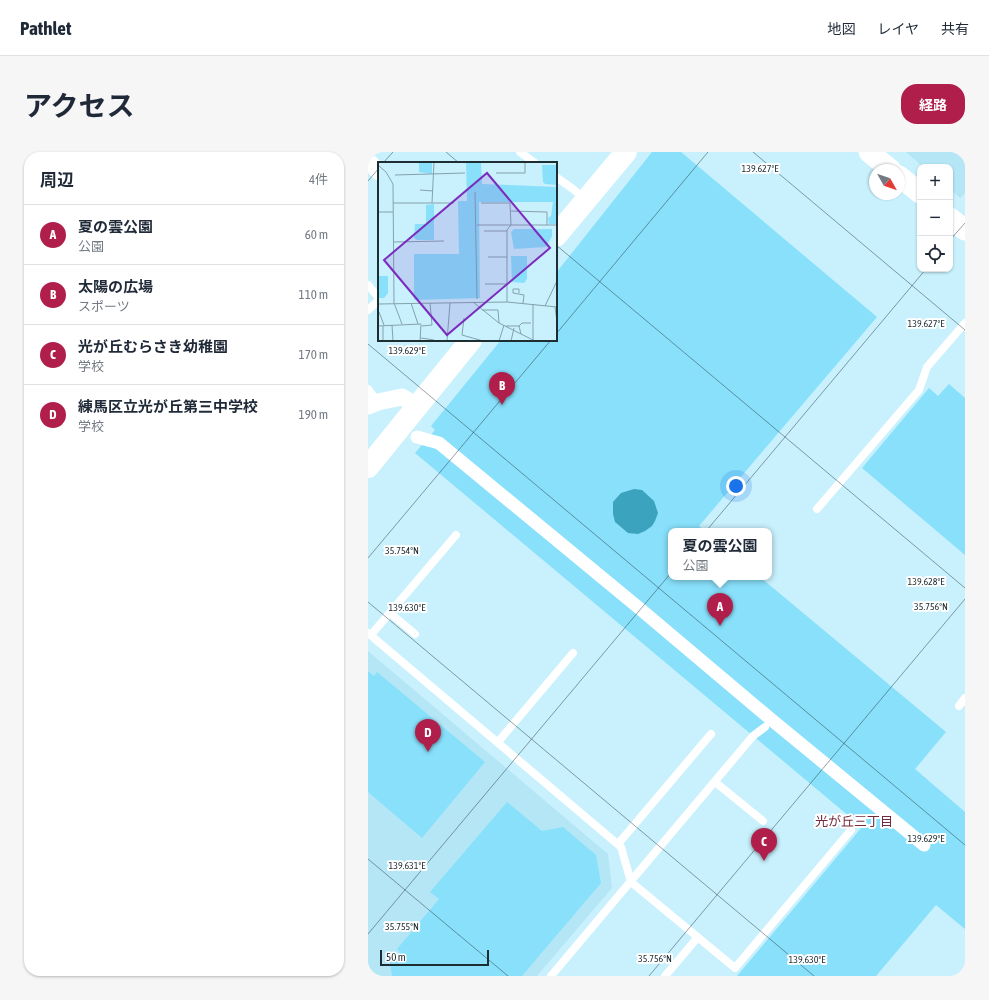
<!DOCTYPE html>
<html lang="ja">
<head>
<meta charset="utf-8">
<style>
	body { margin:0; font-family:"Asap Condensed","Noto Sans JP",sans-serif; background:#f6f6f7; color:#1f2937 }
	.controls { position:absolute; right:12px; top:12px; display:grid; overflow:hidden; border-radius:8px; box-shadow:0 1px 3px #0004 }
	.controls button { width:36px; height:36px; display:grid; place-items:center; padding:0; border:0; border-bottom:1px solid #e0e1e3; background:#fff; color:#1f2937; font:20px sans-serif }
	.compass { position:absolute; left:501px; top:12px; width:36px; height:36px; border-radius:50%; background:#fff; box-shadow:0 1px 3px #0004; rotate:130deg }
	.scale { position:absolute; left:12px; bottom:10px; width:109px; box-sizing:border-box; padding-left:4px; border:2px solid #1e2d32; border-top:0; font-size:11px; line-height:14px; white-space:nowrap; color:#1e2d32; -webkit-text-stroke:3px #fff; paint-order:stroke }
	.you { position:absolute; left:368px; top:334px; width:14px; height:14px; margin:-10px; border:3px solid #fff; border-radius:50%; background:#1a73e8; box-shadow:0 0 0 6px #1a73e833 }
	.badge { display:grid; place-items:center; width:26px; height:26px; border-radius:50%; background:#b01e4c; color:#fff; font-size:13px; font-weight:700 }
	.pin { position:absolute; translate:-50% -33px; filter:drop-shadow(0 1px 2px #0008) }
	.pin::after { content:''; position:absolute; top:21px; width:14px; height:12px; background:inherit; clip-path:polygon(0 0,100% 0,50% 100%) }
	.popup { position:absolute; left:300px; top:376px; width:104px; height:52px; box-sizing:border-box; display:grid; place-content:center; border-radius:8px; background:#fff; filter:drop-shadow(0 1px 3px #0005); font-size:13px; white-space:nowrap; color:#747a83 }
	.popup b { font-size:15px; color:#1f2937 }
	.popup::after { content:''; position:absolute; left:50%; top:100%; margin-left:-8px; border:8px solid transparent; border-top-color:#fff }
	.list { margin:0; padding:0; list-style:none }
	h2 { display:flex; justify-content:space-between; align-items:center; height:52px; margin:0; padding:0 16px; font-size:17px }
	h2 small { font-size:13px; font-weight:400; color:#747a83 }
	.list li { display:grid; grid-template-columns:26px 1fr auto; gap:12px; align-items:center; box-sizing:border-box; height:60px; padding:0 16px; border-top:1px solid #e0e1e3 }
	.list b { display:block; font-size:15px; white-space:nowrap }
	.list p { margin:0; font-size:13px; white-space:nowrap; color:#747a83 }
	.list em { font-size:13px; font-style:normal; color:#747a83 }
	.icon { flex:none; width:22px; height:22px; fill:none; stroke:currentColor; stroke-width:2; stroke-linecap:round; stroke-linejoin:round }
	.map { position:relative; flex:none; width:597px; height:824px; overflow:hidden; border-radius:16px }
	header { display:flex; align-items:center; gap:24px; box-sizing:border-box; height:56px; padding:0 20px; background:#fff; border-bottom:1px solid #e0e1e3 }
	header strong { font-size:19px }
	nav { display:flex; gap:22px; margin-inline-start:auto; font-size:14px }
	.intro { display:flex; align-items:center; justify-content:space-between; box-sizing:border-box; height:96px; padding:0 24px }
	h1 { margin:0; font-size:28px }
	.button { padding:10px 18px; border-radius:16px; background:#b01e4c; color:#fff; font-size:14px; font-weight:700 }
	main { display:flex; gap:24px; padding:0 24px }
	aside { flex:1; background:#fff; border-radius:16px; box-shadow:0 1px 3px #0004 }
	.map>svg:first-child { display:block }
	.built { fill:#b5e6f6 }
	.green { fill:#88e0fb }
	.water { fill:#3ca3bf }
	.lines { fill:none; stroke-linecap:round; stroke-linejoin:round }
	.service { stroke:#fff; stroke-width:8 }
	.pedestrian { stroke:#fff; stroke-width:13 }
	.minor { stroke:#fff; stroke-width:17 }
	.tertiary { stroke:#fff; stroke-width:21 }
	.secondary { stroke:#fff; stroke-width:22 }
	.ticks { fill:none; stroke:#1e2d32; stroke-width:1; stroke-opacity:0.45 }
	.labels { text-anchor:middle; stroke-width:4; stroke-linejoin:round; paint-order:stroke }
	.neighbourhood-label { font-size:13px; fill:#722c3b; stroke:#fff }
	.inset-road { fill:none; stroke:#84a2ac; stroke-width:1 }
	.view { fill:#7b2cbf; fill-opacity:0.15; stroke:#7b2cbf; stroke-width:2 }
	.inset-edge { fill:none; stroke:#1e2d32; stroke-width:2 }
	.ticks-label { font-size:10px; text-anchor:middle; fill:#1e2d32; stroke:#fff; stroke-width:4; stroke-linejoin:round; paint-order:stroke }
</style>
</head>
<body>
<header>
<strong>Pathlet</strong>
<nav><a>地図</a><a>レイヤ</a><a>共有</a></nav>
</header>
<div class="intro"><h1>アクセス</h1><a class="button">経路</a></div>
<main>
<aside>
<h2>周辺<small>4件</small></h2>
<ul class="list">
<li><span class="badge">A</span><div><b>夏の雲公園</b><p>公園</p></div><em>60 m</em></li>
<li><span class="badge">B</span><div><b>太陽の広場</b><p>スポーツ</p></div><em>110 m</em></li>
<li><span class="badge">C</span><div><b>光が丘むらさき幼稚園</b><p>学校</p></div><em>170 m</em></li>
<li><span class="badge">D</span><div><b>練馬区立光が丘第三中学校</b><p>学校</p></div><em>190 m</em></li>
</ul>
</aside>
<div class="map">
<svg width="597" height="824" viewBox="0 0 597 824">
	<rect width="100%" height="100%" fill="#c8f0fd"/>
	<path class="built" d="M538 0H597V41L592 46 582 37V15H555Z
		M0 499 240 702 244 736 169 824H0Z"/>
	<path class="green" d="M284 0H313L509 165 331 374 337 379H303V425H392L578 580 547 617 597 660V777L568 753 508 824H369L494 675 47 301 67 278 63 274 133 188H188V121Z
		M581 232 597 246V403L494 316 561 236 570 244Z
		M0 519 6 524 9 520 117 610 54 686 0 640Z
		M139 650 174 679 195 675 228 703 233 731 154 824H24L22 811 32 800 29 797 71 747 62 740Z"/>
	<path class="water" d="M266 337 274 338 286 349 290 361 287 369 284 374 277 379 270 382 260 381 247 370 245 362V350L253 341Z"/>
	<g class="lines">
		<path class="service" d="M152 0 167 11
			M188 25 205 37 218 48
			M0 133 11 146
			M0 158 11 148
			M0 237 10 250
			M449 357 551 238 559 215 597 171
			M22 461 47 482
			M0 481 253 695 263 730 367 816 483 678
			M3 483 88 383
			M591 554 597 546
			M130 590 205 501
			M347 630 395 669
			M250 692 343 582
			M183 824 385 584 397 575
			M297 824 330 785"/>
		<path class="pedestrian" d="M49 285 71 291 271 456 405 569 556 693"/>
		<path class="minor" d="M0 9 11 20
			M0 254 10 250 34 245 49 254"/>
		<path class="tertiary" d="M501 0 523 18
			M531 24 552 41
			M582 66 597 78"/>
		<path class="secondary" d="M188 84 258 0
			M0 315 103 188"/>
	</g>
	<path class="ticks" d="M78 0 91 11M385 0 597 178M15 11 25 0M0 29 11 16M582 88 597 71M188 93 597 436M188 182 340 0M0 192 597 693M0 406 183 188M0 450 446 824M0 707 140 824M0 782 558 117M281 824 597 447M596 824 597 823"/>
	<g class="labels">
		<g class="neighbourhood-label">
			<text x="486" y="674">光が丘三丁目</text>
		</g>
	</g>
	<g transform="translate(10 10)">
		<rect width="179" height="179" fill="#c8f0fd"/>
		<path d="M41 0H54V12L41 10ZM88 0H103L104 22 179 25V62H171L170 56 173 54 175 40H101L102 136 36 138V92H81L80 39H89ZM164 3H179V23L167 22 165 20ZM56 42V78H39L36 76 37 62H48V43ZM136 67H174V74L168 85 136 87 133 70ZM133 94H149V117L146 121 134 120ZM0 114H10V131L6 136H0Z" fill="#88e0fb"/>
		<path class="inset-road" d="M0 3 8 10 15 22 16 141 24 162M118 11H147V0M17 13 87 11M42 28 55 29M97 30 99 137M15 41H76M54 41 56 0M103 41H132L133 63 129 68V140M133 49 169 50V63M0 50H15M99 63H179M106 69H129M15 80 66 79M110 95H129M107 122H129M141 131V127H135V131L146 133 145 141M95 140 121 161 157 179M33 141 40 162M0 142 129 140 179 145M155 142V179M167 144 179 119M177 145 179 160M104 148H120L121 161M1 150 6 163M86 156 84 173 105 179M14 163 15 179M0 164 43 162 42 179M5 164V179M44 164 54 163 52 141M128 164H141L143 172M141 164 144 161H153M43 176 56 178M69 179 72 141M121 179 126 163M133 179 136 166"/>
		<path class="view" d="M109 11 172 86 69 173 6 98Z"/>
		<rect width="179" height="179" class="inset-edge"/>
	</g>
	<g class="ticks-label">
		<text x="392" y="20">139.627°E</text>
		<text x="558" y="175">139.627°E</text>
		<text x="39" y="202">139.629°E</text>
		<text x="34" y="402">35.754°N</text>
		<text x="558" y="433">139.628°E</text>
		<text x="563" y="458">35.756°N</text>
		<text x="39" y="459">139.630°E</text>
		<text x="558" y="690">139.629°E</text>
		<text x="39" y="717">139.631°E</text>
		<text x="34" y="778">35.755°N</text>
		<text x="287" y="810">35.756°N</text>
		<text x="439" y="811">139.630°E</text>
	</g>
</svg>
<div class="controls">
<button>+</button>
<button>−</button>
<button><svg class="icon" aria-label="locate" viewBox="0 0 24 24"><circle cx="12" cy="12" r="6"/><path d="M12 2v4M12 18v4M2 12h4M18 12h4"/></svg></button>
</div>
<svg class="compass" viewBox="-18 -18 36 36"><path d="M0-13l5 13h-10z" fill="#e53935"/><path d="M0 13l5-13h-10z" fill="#747a83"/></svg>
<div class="scale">50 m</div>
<div class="you"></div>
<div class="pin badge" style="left:352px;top:474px">A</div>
<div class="popup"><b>夏の雲公園</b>公園</div>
<div class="pin badge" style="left:134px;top:253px">B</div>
<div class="pin badge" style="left:396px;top:709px">C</div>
<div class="pin badge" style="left:60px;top:600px">D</div>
</div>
</main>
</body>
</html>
